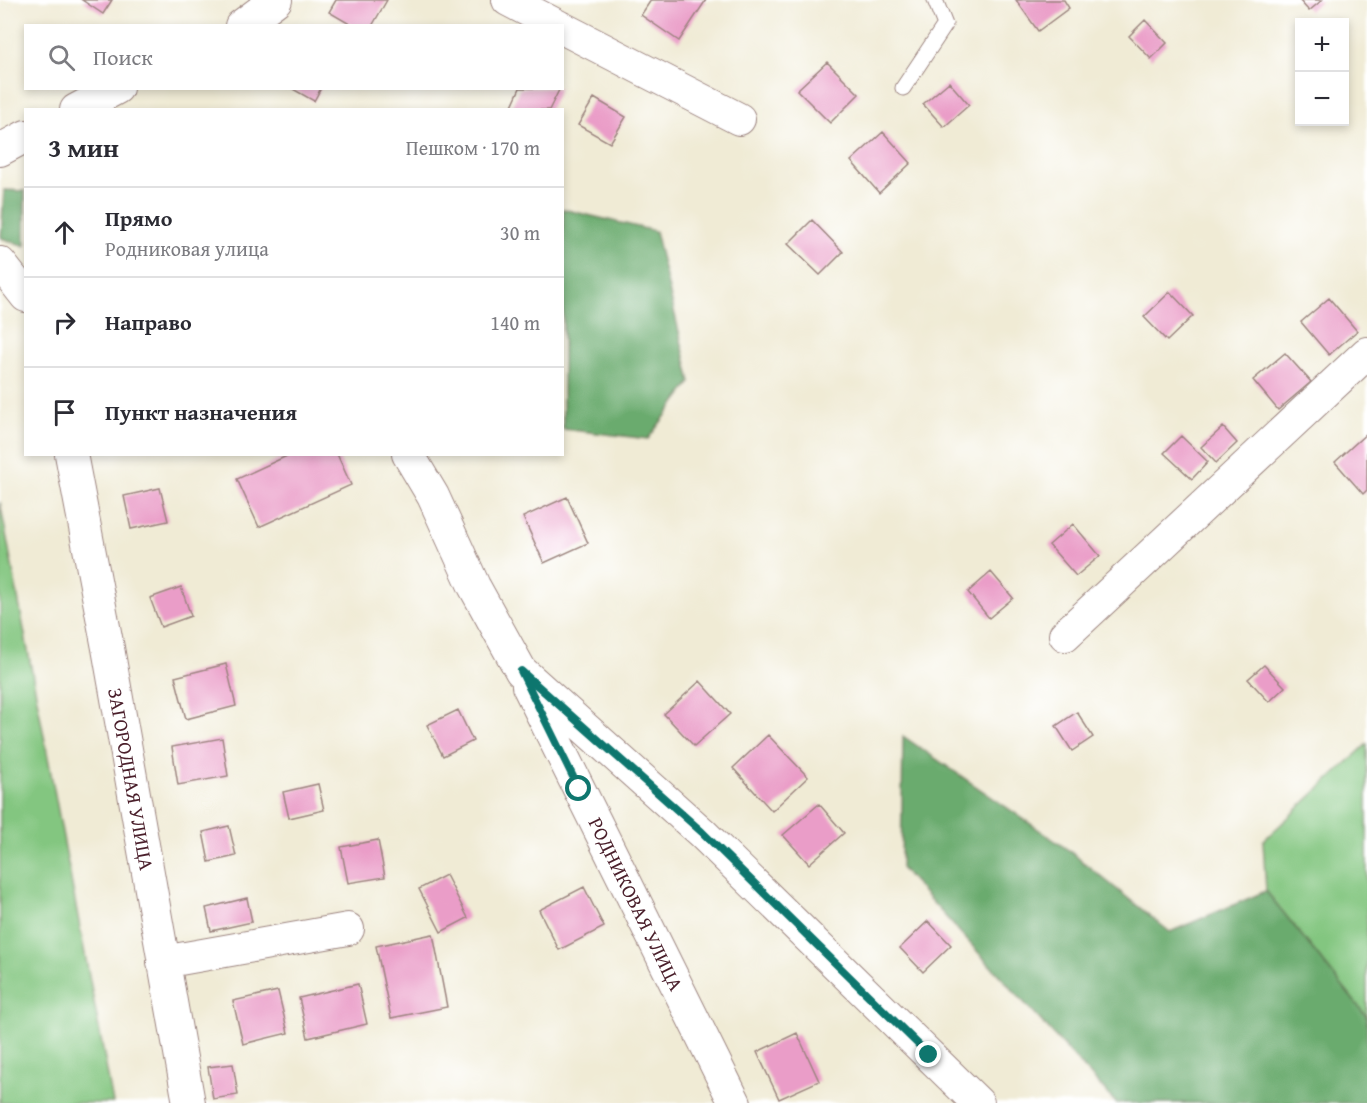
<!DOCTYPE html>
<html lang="ru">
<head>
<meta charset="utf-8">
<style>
	body { margin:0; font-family:"Gentium Book Plus",serif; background:#f7f7f7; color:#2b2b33 }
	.controls { position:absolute; right:18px; top:18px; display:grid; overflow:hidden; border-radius:0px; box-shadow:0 3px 9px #0003 }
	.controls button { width:54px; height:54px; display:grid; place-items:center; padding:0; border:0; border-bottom:2px solid #e1e1e2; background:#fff; color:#2b2b33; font:30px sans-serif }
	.stop { position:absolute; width:18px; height:18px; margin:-14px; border:4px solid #0f766e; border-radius:50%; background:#fff }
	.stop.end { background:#0f766e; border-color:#fff; box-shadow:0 2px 6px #0008 }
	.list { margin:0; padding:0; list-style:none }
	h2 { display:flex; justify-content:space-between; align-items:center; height:78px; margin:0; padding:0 24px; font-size:26px }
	h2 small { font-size:20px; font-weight:400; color:#7c7c81 }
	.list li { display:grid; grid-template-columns:39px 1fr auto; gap:18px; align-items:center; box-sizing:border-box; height:90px; padding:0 24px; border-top:2px solid #e1e1e2 }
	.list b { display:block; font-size:22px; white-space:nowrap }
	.list p { margin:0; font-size:20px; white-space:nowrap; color:#7c7c81 }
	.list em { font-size:20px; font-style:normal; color:#7c7c81 }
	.icon { flex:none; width:33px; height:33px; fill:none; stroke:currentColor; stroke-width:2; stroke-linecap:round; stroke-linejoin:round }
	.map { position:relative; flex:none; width:1367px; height:1103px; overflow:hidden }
	.search { position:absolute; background:#fff; box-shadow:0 3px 9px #0003; left:24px; top:24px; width:540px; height:66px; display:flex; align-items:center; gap:15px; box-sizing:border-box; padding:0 21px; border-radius:0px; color:#7c7c81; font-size:22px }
	.panel { position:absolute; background:#fff; box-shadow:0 3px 9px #0003; left:24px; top:108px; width:540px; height:348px; border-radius:0px }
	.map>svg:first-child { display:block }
	.green { fill:#83c680; stroke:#667256; stroke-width:1.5 }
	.forest { fill:#6aab6e; stroke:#5a654c; stroke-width:1.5 }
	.building { fill:#ea9dc8 }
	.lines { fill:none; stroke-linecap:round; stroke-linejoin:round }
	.service-casing { stroke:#9d8580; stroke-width:17 }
	.minor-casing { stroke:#9d8580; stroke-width:34 }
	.service { stroke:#fff; stroke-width:15 }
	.minor { stroke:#fff; stroke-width:32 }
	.route { stroke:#0f766e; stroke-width:8 }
	.labels { text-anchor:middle; stroke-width:4.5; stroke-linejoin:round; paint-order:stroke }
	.street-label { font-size:20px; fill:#4a1f2b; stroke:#fff }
</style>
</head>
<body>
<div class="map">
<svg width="1367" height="1103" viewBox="0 0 1367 1103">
	<rect width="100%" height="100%" fill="#fff"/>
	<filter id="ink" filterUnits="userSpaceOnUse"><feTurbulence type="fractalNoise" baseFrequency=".0167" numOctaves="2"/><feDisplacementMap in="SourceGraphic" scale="12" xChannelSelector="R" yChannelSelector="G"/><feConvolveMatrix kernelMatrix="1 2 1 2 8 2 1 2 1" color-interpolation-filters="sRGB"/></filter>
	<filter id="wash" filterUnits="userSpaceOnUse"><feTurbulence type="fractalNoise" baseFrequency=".008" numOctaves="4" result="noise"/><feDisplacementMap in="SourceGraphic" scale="24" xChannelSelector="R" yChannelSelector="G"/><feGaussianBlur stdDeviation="1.35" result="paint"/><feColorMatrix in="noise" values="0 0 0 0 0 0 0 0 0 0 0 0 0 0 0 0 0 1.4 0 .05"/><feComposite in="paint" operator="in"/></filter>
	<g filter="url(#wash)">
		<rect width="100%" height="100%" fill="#f0ebd5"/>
		<path class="green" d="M0 502 113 1103H0Z
			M1367 744V1017L1266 891 1263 841Z"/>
		<path class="forest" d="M4 190 25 191V246L1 238Z
			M563 209 655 231 691 382 648 439 563 429Z
			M903 736 1067 849 1170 932 1266 891 1367 1017V1103H1116L901 868Z"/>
		<g id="blocks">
			<path class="building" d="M82 0H112L103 14Z
				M336 0H387L372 26H353L329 12Z
				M651 0H706L679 41 641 15Z
				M1016 0H1064L1069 8 1038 31Z
				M1299 0H1322L1309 11Z
				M1145 20 1167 43 1151 59 1129 36Z
				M827 62 859 94 830 123 797 90Z
				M949 82 969 105 944 127 923 104Z
				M291 88H321L314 101Z
				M520 88H560L549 110H514L511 108Z
				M594 98 626 117 610 143 578 125Z
				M883 132 911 163 879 193 851 161Z
				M812 220 843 252 820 275 788 244Z
				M1170 292 1193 316 1167 341 1144 317Z
				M1329 298 1357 331 1329 355 1301 322Z
				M1285 353 1311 382 1278 410 1253 380Z
				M1223 427 1237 443 1216 463 1201 447Z
				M1367 433V490L1363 494 1335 462Z
				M1181 436 1208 462 1192 479 1164 453Z
				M291 454H337L351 485 259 527 237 479Z
				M160 488 168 521 131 529 124 496Z
				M567 497 588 543 544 563 523 517Z
				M1073 524 1100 556 1076 576 1049 545Z
				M991 572 1013 598 989 618 968 592Z
				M181 587 191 616 161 627 150 598Z
				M226 664 236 706 186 719 175 677Z
				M1264 665 1285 687 1269 702 1248 679Z
				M700 681 730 714 694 746 664 714Z
				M458 710 473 741 443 756 427 725Z
				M1077 712 1093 737 1072 751 1056 726Z
				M768 735 808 777 772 811 733 768Z
				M222 738 228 776 178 785 172 747Z
				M318 784 324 810 289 818 283 792Z
				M819 804 844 833 809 864 783 835Z
				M229 826 236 856 209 862 203 832Z
				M378 840 385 877 348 883 341 847Z
				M446 875 468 918 441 932 419 889Z
				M584 887 604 927 559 950 539 910Z
				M247 898 252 922 211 931 206 908Z
				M928 921 951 945 923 972 900 948Z
				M433 934 447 1007 391 1018 376 946Z
				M358 984 367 1024 308 1038 299 998Z
				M278 991 288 1033 243 1044 233 1001Z
				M797 1033 819 1081 779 1099 757 1052Z
				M233 1064 238 1095 213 1099 208 1067Z"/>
		</g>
	</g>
	<g filter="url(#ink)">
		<use href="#blocks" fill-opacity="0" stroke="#9d8580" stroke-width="1.5"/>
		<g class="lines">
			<defs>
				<path id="service" d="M903 88 945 25 935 0"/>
				<path id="minor" d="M508 0 558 26
					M241 26 276 0
					M562 28 739 119
					M76 110 117 88
					M0 150 26 136
					M0 263 26 296
					M71 454 108 648 189 1103
					M408 454 433 496 474 586 521 671 702 833 978 1103
					M1065 635 1367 353
					M528 686 735 1103
					M163 962 348 929"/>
			</defs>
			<use href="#service" class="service-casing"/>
			<use href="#minor" class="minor-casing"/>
			<use href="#service" class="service"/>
			<use href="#minor" class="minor"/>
		</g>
	</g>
	<g class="lines" filter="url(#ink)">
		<path class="route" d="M579 789 521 671 702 832 929 1055"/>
	</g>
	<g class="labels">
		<g class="street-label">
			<text transform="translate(131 779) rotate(80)" y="7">ЗАГОРОДНАЯ УЛИЦА</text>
			<text transform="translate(636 904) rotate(64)" y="7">РОДНИКОВАЯ УЛИЦА</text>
		</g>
	</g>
</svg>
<div class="controls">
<button>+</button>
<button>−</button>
</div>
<div class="stop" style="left:579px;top:789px"></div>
<div class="stop end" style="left:929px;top:1055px"></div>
<div class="search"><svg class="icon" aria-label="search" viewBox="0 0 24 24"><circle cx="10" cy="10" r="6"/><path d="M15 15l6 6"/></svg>Поиск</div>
<section class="panel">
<h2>3 мин<small>Пешком · 170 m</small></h2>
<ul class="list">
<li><svg class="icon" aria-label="ahead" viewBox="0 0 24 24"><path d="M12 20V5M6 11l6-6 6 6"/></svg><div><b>Прямо</b><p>Родниковая улица</p></div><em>30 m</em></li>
<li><svg class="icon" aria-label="right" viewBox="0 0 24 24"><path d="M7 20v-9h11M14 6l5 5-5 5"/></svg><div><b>Направо</b></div><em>140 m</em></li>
<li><svg class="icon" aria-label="arrive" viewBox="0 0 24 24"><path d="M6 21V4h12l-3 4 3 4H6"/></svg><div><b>Пункт назначения</b></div></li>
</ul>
</section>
</div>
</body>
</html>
